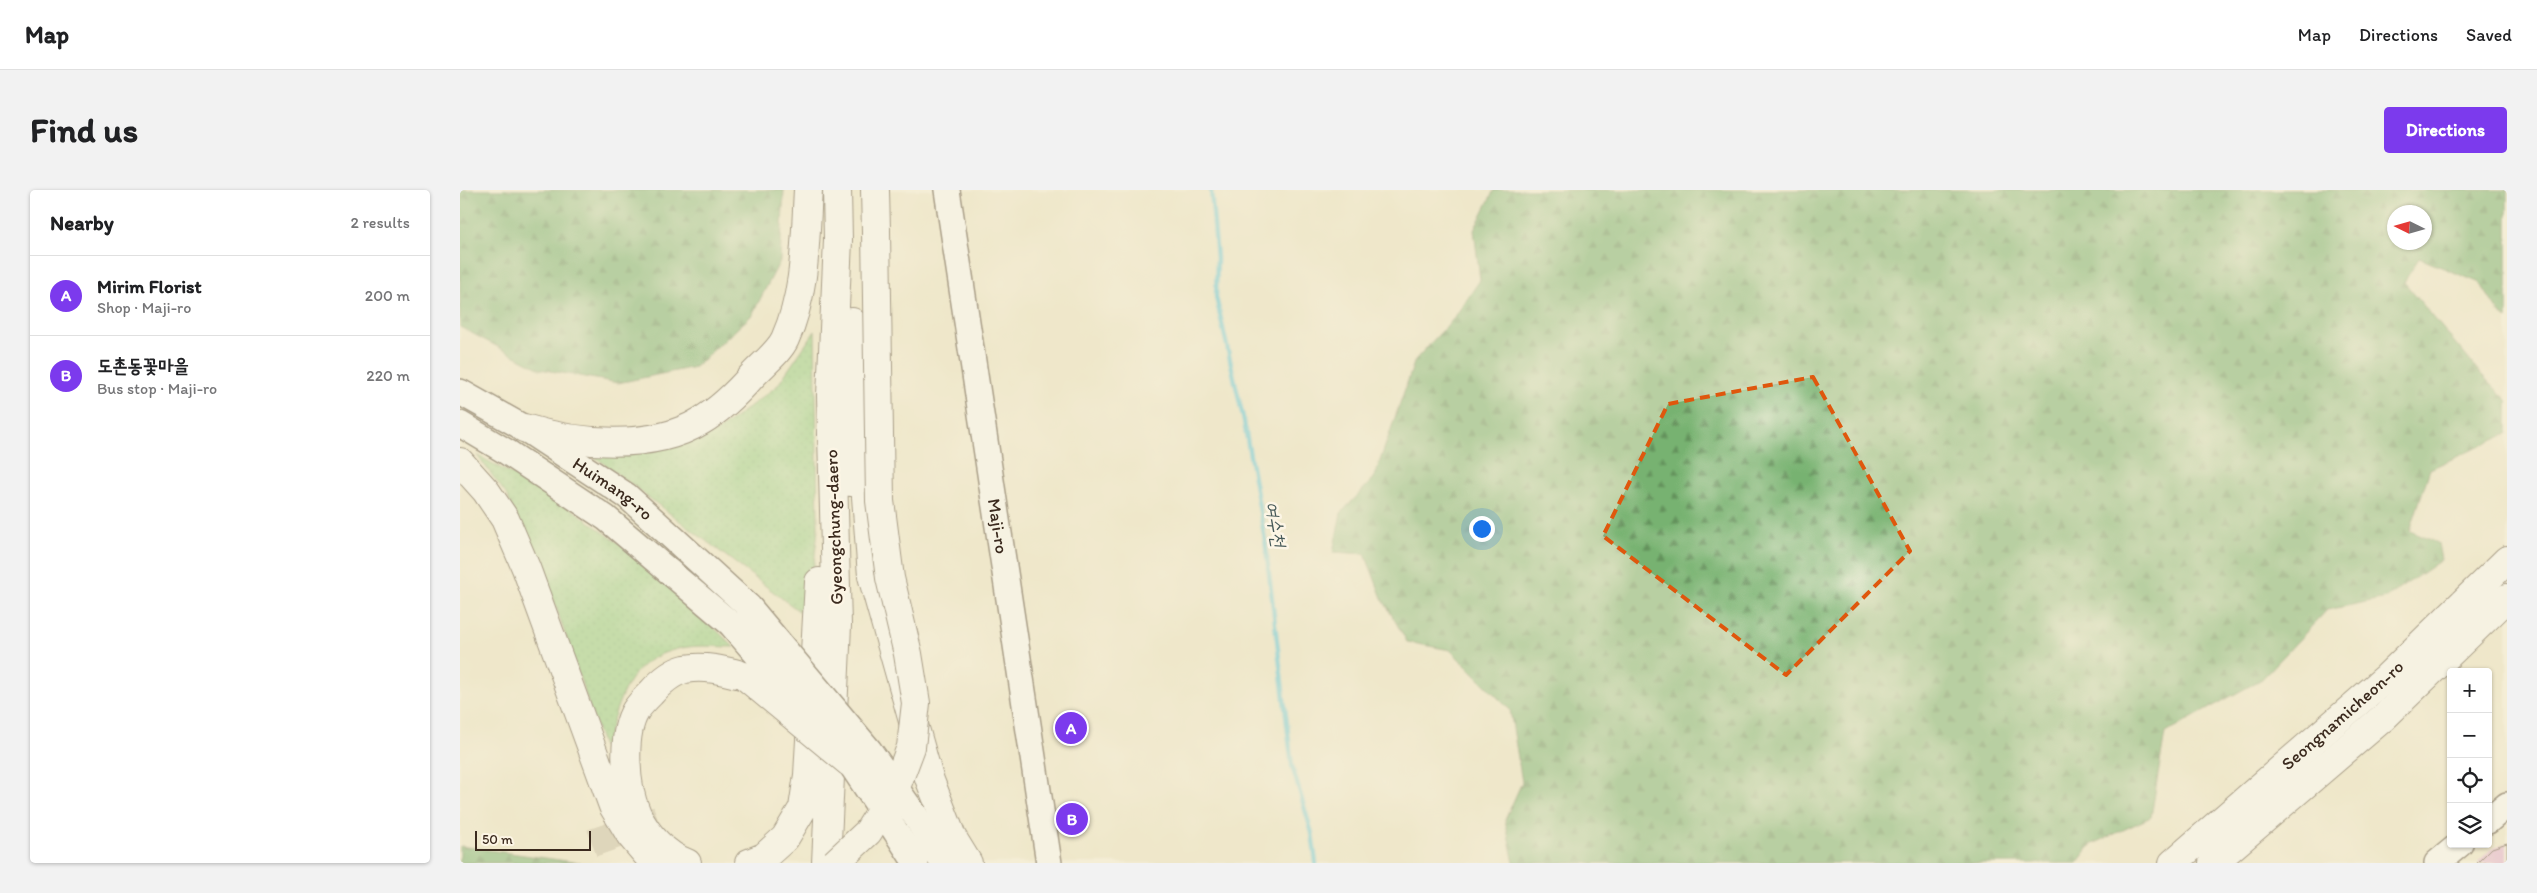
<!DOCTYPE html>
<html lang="en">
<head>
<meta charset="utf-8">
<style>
	body { margin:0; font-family:Itim,"Poor Story",sans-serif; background:#f2f2f2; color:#202124 }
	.controls { position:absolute; right:15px; bottom:15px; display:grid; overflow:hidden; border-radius:5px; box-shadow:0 1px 4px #0004 }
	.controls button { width:45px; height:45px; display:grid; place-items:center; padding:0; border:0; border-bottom:1px solid #e0e0e0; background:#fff; color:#202124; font:25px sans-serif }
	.compass { position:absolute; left:1927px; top:15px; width:45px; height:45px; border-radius:50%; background:#fff; box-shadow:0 1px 4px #0004; rotate:275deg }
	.scale { position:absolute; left:15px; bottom:12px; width:116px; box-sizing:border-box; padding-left:5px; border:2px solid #3b2a1e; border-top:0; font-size:14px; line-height:18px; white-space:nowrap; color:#3b2a1e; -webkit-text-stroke:4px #fcf5e5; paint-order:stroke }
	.you { position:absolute; left:1021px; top:338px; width:18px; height:18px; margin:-12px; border:4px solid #fff; border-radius:50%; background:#1a73e8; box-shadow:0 0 0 8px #1a73e833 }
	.badge { display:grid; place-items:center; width:32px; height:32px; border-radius:50%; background:#7c3aed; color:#fff; font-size:16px; font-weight:700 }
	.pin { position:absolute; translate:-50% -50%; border:2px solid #fff; box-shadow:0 1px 5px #0006 }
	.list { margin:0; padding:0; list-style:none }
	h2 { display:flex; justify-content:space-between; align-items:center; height:65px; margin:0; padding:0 20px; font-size:21px }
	h2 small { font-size:16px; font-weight:400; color:#757577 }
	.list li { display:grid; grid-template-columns:32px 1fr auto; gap:15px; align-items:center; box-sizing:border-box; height:80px; padding:0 20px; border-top:1px solid #e0e0e0 }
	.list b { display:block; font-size:19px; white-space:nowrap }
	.list p { margin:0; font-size:16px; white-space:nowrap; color:#757577 }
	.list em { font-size:16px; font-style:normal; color:#757577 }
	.icon { flex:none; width:28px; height:28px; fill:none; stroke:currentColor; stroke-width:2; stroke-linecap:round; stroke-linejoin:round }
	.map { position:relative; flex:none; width:2047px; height:673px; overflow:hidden; border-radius:5px }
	header { display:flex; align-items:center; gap:30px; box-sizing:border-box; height:70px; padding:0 25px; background:#fff; border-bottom:1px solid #e0e0e0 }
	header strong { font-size:24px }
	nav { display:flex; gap:28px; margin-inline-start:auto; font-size:18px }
	.intro { display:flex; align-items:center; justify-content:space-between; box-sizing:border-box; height:120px; padding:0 30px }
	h1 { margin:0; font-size:35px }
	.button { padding:12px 22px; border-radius:5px; background:#7c3aed; color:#fff; font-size:18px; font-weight:700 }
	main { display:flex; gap:30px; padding:0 30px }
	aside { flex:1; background:#fff; border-radius:5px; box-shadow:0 1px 4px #0004 }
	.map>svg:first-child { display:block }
	.grass { fill:url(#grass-dots); stroke:#687c50 }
	.forest { fill:url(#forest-firs); stroke:#596e48; fill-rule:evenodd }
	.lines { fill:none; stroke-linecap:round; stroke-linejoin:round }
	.stream { stroke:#61c8de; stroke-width:4.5 }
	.building { fill:#e4a9d6 }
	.primary-tunnel { stroke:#cbc1a8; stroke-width:28; stroke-dasharray:28 14; stroke-linecap:butt }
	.secondary-casing { stroke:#564638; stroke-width:28 }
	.primary-casing { stroke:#564638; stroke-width:30 }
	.highway-casing { stroke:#564638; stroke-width:30 }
	.secondary { stroke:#fff; stroke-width:25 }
	.primary { stroke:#fff; stroke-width:28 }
	.highway { stroke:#fff; stroke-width:28 }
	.secondary-bridge-casing { stroke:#564638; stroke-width:28; stroke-linecap:butt }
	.primary-bridge-casing { stroke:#564638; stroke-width:30; stroke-linecap:butt }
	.secondary-bridge { stroke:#fff; stroke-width:25 }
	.primary-bridge { stroke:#fff; stroke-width:28 }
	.marked { fill:none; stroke:#df570d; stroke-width:4; stroke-dasharray:10 6; stroke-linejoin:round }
	.labels { text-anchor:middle; stroke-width:5; stroke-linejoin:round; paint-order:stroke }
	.street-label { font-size:18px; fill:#3b2a1e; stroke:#fcf5e5 }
	.water-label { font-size:19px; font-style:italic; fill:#465958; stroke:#fcf5e5 }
</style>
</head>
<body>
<header>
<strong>Map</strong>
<nav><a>Map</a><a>Directions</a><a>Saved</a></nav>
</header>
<div class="intro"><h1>Find us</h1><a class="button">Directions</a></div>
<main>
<aside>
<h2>Nearby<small>2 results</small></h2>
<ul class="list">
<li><span class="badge">A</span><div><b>Mirim Florist</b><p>Shop · Maji-ro</p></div><em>200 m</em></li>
<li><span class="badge">B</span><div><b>도촌동꽃마을</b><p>Bus stop · Maji-ro</p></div><em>220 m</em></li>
</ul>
</aside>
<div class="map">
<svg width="2047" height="673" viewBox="0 0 2047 673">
	<defs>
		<pattern id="grass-dots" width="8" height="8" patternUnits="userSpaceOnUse" patternTransform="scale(1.25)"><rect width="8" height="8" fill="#94cf83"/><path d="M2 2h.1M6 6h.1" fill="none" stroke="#80b271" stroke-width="1.8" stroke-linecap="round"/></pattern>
		<pattern id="forest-firs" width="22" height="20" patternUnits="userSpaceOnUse" patternTransform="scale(1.25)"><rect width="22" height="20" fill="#77b271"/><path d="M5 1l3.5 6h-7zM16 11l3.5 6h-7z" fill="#63915c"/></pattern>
	</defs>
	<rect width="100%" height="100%" fill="#fcf5e5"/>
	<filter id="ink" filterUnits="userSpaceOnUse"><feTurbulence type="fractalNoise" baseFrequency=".02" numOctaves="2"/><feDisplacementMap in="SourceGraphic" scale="10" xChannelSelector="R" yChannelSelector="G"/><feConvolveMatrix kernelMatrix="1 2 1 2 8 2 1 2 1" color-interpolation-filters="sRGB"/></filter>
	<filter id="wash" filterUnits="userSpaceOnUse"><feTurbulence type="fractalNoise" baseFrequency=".0096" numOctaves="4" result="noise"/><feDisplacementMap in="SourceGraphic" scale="20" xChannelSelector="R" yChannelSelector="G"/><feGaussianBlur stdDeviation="1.12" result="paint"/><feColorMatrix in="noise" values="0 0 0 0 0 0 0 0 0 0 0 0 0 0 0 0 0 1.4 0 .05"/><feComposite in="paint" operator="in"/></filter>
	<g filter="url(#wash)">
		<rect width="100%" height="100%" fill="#efe7ca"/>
		<path class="grass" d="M355 141 358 339 348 428 127 261 197 259 256 242 317 196Z
			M17 265 101 311 191 377 274 457C259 457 242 455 228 457 166 466 160 508 144 560L93 408 46 304Z"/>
		<path class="forest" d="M0 0H324L320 71 292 125 235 177 158 193 80 179 0 137Z
			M1034 0H2047V129L2039 123 2020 93 1959 68 1944 92 2021 184 2047 210V244L1970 279 1950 341 1978 353 1981 370 1926 408 1867 420 1802 489 1705 543 1691 627 1631 655 1617 673H1054L1045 630 1062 592 1050 520 990 460 947 452 922 408 905 364 873 362 881 323 914 288 955 170 994 128 1020 90 1014 40ZM1964 22V52H1934V22Z
			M0 656 121 673H0Z"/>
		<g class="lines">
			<path class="stream" d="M751 0 757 68 756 107 784 232 805 350 832 576 852 643 856 673"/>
		</g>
		<g id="blocks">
			<path class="building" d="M2047 653V673H2017L2032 658Z"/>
		</g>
	</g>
	<g filter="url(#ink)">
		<use href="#blocks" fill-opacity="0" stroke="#564638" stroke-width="1"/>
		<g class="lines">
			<path class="primary-tunnel" d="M132 653 204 628"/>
			<defs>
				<g id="secondary">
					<path id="s1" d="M487 0 589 673"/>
					<path id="s2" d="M0 202 64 238 167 306 289 417"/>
					<path d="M0 234 47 262 146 328 271 434"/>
					<path d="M455 625 483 673"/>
					<path d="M2028 631 2047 615"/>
					<path d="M436 642 456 673"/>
					<path d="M1977 673 2000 654"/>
				</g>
				<path id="primary" d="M415 0 416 41
					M64 238C116 254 193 261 241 231 261 219 277 203 292 186 302 175 319 162 325 149 346 103 345 50 348 0
					M403 267 412 386 469 588 492 647 508 673
					M0 272 26 301 45 329 66 378 153 616 171 646 194 673
					M391 292 392 132
					M227 673C206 666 186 644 177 624 165 598 161 544 176 520 180 514 186 508 191 503 199 494 212 482 225 479 245 475 266 481 285 486
					M289 673 304 667 325 648 343 618 348 585 359 392
					M366 673 377 435 371 206 378 50 377 0"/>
				<g id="highway">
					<path id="s3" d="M1713 673 1927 487 2047 370"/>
					<path d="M1753 673 1925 526 2047 408"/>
				</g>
			</defs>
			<use href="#secondary" class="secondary-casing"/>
			<use href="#primary" class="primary-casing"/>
			<use href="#highway" class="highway-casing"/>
			<use href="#secondary" class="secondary"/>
			<use href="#primary" class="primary"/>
			<use href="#highway" class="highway"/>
			<defs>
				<path id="secondary-bridge" d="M289 417 409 560 455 625
					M271 434 390 573 436 642"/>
				<path id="primary-bridge" d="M285 486 390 573
					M375 673 408 642 436 597 451 557 456 513 448 464 430 388 420 311 416 41"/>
			</defs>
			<use href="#secondary-bridge" class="secondary-bridge-casing"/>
			<use href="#primary-bridge" class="primary-bridge-casing"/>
			<use href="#secondary-bridge" class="secondary-bridge"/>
			<use href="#primary-bridge" class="primary-bridge"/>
		</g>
	</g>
	<path d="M0 0H2047V673H0ZM1353 187 1450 361 1326 485 1143 346 1208 214Z" fill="#efe7ca" fill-opacity=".55" fill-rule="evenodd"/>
	<path class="marked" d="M1353 187 1450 361 1326 485 1143 346 1208 214Z"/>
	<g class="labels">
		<g class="street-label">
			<text dy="6" stroke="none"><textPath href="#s2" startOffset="181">Huimang-ro</textPath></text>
			<text dy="6" stroke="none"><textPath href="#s1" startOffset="340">Maji-ro</textPath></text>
			<text transform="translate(374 337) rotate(-92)" y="6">Gyeongchung-daero</text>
			<text dy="6" stroke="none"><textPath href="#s3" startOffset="225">Seongnamicheon-ro</textPath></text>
		</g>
		<g class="water-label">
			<text transform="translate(816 334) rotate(80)" y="7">여수천</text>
		</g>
	</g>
</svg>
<div class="controls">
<button>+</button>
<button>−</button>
<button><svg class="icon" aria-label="locate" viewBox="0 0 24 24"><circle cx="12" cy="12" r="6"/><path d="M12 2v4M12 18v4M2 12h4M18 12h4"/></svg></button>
<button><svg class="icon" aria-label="layers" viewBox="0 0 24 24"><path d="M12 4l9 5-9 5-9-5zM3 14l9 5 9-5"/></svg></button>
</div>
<svg class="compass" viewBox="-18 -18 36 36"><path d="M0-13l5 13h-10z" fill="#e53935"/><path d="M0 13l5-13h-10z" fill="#757577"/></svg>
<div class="scale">50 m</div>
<div class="you"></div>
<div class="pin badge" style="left:611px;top:538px">A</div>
<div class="pin badge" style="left:612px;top:629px">B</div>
</div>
</main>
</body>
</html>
